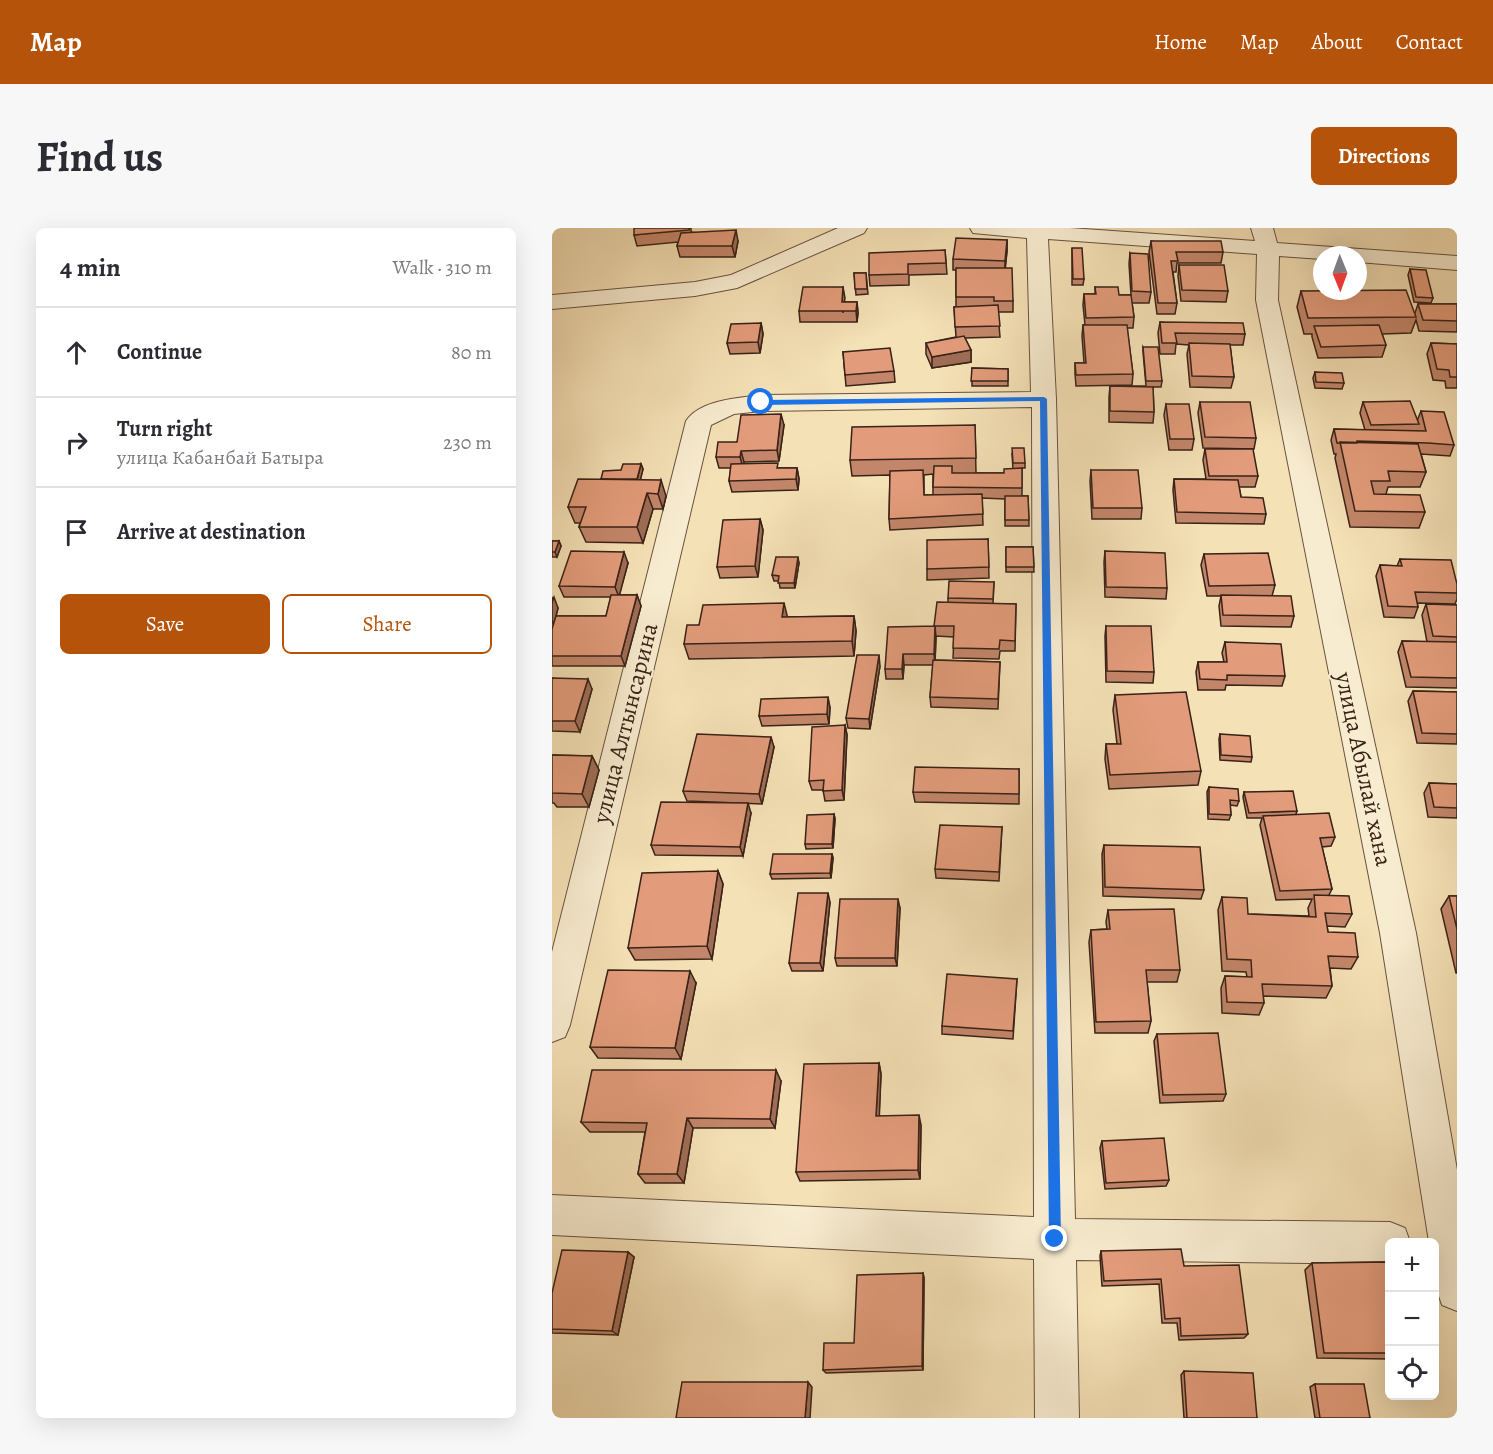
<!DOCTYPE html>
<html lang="en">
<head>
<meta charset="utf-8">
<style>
	body { margin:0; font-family:Alegreya,serif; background:#f7f7f7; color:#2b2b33 }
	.controls { position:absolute; right:18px; bottom:18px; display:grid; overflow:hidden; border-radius:9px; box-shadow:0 6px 24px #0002 }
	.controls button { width:54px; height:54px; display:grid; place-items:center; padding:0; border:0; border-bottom:2px solid #e1e1e2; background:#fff; color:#2b2b33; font:30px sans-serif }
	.compass { position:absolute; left:761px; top:18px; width:54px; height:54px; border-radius:50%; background:#fff; box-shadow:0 6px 24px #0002; rotate:179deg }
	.stop { position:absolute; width:18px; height:18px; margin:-14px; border:4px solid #1a73e8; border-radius:50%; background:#fff }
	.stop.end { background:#1a73e8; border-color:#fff; box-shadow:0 2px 6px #0008 }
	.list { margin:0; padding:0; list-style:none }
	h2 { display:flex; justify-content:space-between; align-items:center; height:78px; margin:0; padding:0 24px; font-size:26px }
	h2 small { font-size:20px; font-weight:400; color:#7c7c81 }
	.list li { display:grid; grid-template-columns:39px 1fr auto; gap:18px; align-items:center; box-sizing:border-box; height:90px; padding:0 24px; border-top:2px solid #e1e1e2 }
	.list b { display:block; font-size:22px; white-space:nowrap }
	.list p { margin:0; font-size:20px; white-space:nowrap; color:#7c7c81 }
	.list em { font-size:20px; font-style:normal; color:#7c7c81 }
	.actions { display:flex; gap:12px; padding:18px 24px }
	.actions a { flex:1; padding:14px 0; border:2px solid #b45309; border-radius:9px; text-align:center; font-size:21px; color:#b45309 }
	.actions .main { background:#b45309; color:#fff }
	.icon { flex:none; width:33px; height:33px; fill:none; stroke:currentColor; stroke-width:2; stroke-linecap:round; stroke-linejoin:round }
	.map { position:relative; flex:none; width:905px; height:1190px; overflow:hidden; border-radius:9px }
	header { display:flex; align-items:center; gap:36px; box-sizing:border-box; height:84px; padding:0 30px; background:#b45309; color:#fff }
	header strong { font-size:28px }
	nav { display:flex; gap:33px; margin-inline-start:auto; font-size:21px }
	.intro { display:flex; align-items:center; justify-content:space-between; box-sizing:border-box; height:144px; padding:0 36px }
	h1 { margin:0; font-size:42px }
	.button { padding:15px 27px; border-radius:9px; background:#b45309; color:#fff; font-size:21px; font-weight:700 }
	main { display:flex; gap:36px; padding:0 36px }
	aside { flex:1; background:#fff; border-radius:9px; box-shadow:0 6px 24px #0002 }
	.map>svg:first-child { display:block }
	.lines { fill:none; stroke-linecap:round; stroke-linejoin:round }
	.street-casing { stroke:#68523f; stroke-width:2 }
	.street { fill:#f8ecd0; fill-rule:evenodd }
	.wall { fill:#c3866a; stroke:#392217; stroke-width:1.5; fill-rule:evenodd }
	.shaded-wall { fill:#9f6d56; stroke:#392217; stroke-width:1.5 }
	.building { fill:#e39c7b; stroke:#392217; stroke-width:1.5 }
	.route { fill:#1a73e8 }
	.labels { text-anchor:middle; stroke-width:4.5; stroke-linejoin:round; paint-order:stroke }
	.street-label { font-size:24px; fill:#392217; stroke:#f8ecd0 }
</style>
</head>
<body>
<header>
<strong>Map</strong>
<nav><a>Home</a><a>Map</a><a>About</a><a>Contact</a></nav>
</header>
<div class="intro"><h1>Find us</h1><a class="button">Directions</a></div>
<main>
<aside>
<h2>4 min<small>Walk · 310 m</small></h2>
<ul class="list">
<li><svg class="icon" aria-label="ahead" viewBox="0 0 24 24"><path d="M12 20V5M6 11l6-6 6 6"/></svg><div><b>Continue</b></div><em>80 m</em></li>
<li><svg class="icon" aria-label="right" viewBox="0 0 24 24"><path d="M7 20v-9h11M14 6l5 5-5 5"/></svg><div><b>Turn right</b><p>улица Кабанбай Батыра</p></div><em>230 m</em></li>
<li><svg class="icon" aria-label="arrive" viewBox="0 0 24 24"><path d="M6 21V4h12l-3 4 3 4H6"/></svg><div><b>Arrive at destination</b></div></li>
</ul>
<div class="actions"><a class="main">Save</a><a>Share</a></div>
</aside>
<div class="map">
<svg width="905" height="1190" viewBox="0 0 905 1190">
	<rect width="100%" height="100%" fill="#f5e1b6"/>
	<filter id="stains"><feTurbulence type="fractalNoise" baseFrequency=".00333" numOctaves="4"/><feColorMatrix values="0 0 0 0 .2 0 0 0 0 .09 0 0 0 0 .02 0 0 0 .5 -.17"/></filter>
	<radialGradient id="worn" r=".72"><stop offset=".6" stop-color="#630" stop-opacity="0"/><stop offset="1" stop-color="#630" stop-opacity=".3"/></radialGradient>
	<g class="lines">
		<defs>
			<path id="street" d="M286 0H315L312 5 185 60 143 68 0 81V67L143 54 179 47Z
				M418 0H518L703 13 699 0H721L725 15 905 28V42L806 34V27H770V31L727 28 726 72 864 705 905 942V1083L890 1077 882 1053V1014H877L828 705 704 72 705 26 496 11 504 171 523 991 838 994 853 1000 858 1014H838V1036L524 1032 527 1190H483L482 1031 0 1007V967L482 989 480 179 209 183 182 186 159 197 18 797 13 809 0 814V724L134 193C148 172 186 170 209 167L479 164 475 10 421 5Z"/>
		</defs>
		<use href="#street" class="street-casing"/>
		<use href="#street" class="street"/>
	</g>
	<path class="wall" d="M139 0V4L186 13 183 29H128L125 18 126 14 85 18 82 7Z
		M455 12V23L453 40 461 73V84H446L448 109 413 110 419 122V134L380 140 374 126V115L404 109 402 79H404V42H401V31Z
		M599 13 671 24 669 35H625L624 44H621L625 75 623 86H605L597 24Z
		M520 20 532 51 531 57H520Z
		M393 22 395 46 357 47V57L318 58 317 47Z
		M578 25 599 64 597 75H580L582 89 581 100H575L581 146 580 157 524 158 523 146V135H532L530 108 531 97H533L531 77 532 66H543V59L567 67H579L577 36Z
		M627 37 676 63 674 74 629 73 626 48Z
		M858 41 881 70 879 75 862 74 856 47Z
		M302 45H314L316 66 304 67Z
		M291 59 292 74H305L306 85 305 94H248L247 83Z
		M749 63 863 85 866 76H905V104L867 103 864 92 859 105 830 106 834 117 830 129 766 130 760 109V106H752L745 79Z
		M608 94 693 106 691 117H678L682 149 679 160 638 159 635 126 637 117 624 116 623 126H608L606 105Z
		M209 95 211 106 208 125 178 126 175 115Z
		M879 115 905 116V160H894L893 153 881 152 875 126Z
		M591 119 610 153 609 159H601L602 184 601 195 557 194V169L558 158H594L591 124Z
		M291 124 342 143 343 154 294 158Z
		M420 140 456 141V158H420Z
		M763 144 792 155 790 161 763 160 761 150Z
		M648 174 704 210 702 221 651 220 646 185Z
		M811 174 865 193 869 183 902 217 898 228 869 226 874 244 868 259H836L834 266 873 284 867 300 798 299 783 230 784 226H782L779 212 782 201 813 202 808 185Z
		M614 176 642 211 640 222H617L612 187Z
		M232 197 227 233 192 234 191 236 227 240H245L247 251 246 262 180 264 177 253 179 240H167L164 229 185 214Z
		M423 197 424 245H452L461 241 460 226 473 235V240H470V268H476L477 298H453V271L430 270 431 297 338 302 337 291 338 247 300 248 298 232ZM381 246V267H372V247Z
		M653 221 706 248 703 259H687L689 269 714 286 712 296 624 295 621 262 622 251H654L651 232Z
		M89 236 91 241 88 252 114 268 111 281H101L91 315 34 314 27 299 28 295H23L16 279 49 251 69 242Z
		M539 242 590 280 589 291H540L538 253Z
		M208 291 211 302 206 349 168 350 165 339Z
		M436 311 437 350 375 352V341Z
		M0 313H7L9 318 5 329H0Z
		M454 319H481L482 344H454Z
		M553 323 615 360 614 371 553 369 552 334Z
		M652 326 723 357 720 368 742 388 739 399 669 398 667 378 669 368H655L649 337Z
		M848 331 905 356V371L903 376 865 375 866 379 862 390 832 389 824 348 828 337 845 338Z
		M76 335 67 367H85L89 378 73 438H0V401L2 396H0V369L6 380 4 388H54L59 369H12L7 358Z
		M247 335 243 360H228L227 353H222L220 347Z
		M442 354 441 376H464L463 423H448L447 431 401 430 402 409 384 408 383 432 448 434 446 481 379 479 378 469 381 437H352L351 451H334L333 441 382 398 396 375V370Z
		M874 376 905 377V460L854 459 846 424 850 413 875 414 870 387Z
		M302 388 304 403 302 428 137 431 132 416 147 397 235 389Z
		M554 398 602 444 601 455 554 454 553 408Z
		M673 414 733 448 730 458 674 457 673 462H646L644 444 646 434H672L670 425Z
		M328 438 318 501 296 500 294 490Z
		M0 450 40 461 28 504 0 503Z
		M861 463 905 464V516L865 515 856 473Z
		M563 467 649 543 646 557 557 561 553 531 554 516H565L561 482Z
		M278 479 277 496 210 498 207 488Z
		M293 497 295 507 292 572 273 573 271 562H260L257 553Z
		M668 506 700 529 699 534 668 532 667 511Z
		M222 519 210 576 135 573 131 563Z
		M0 527 40 528 47 542 37 579H5L2 575H0Z
		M467 541V576L363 574 361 564Z
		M877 555 905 556V590L876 589 872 565Z
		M657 559 687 573 685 578 678 577 679 587 677 592 656 591 655 564Z
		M692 564 745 583 744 586 783 609 779 618 770 619 780 661 777 667 800 686 793 699 775 698 776 704 806 729 799 741 778 740 780 758 774 770 711 768 712 775 707 787 670 785 669 760 673 748 695 749 694 744 670 743 666 682 670 669 696 686 757 688 756 680 760 671 724 672 708 597 710 590H695L691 569Z
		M199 585 191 628 103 627 99 617Z
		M282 586 283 591 281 620 254 621 253 616Z
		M450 599 447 653 384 650 383 641Z
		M552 617 652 662 649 671 551 668 550 626Z
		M280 626 281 630 279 650 220 651 218 646Z
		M166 643 171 656 160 731 83 732 76 720Z
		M897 668H905V745H904L889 681Z
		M278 674 271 743H240L237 735Z
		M348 680 345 738H285L283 730Z
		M556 682 628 742 625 754H595L599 793 596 805H543L537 714 539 702 555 701 554 694Z
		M465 751 461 811 390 806V798Z
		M144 755 129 831 46 830 38 819Z
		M605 806 674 866 671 873 608 875 602 813Z
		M327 835 329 846 327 888 369 897 368 951 248 953 244 944Z
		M229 853 223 900H141L132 955H93L86 946 93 904H38L29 894Z
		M550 913 617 952 614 958 553 961 548 920Z
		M549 1023 632 1038 696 1106 692 1110 627 1112 625 1095H610L607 1056 550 1058 548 1028Z
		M76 1024 82 1029 66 1107 0 1105V1065Z
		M837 1034V1131L765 1130 753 1042 760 1035Z
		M371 1045 372 1050 371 1142 274 1145 271 1142 302 1115Z
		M632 1143 705 1190H632L629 1147Z
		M763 1156 818 1190H763L758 1159Z"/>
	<path class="shaded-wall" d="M184 2 186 13 183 29 180 18Z
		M455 12V23L453 44V33Z
		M291 59 293 70 291 85 290 74Z
		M305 74 306 85 305 94 304 83Z
		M209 95 211 106 208 125 206 114Z
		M419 122V134L380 140V129Z
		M229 186 232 197 227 233 225 222Z
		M189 223 192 234 191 240 188 229Z
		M89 236 91 241 86 262 84 256Z
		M245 240 247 251 246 262 244 251Z
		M109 252 114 268 111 281 106 266Z
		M95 265 101 281 91 315 85 299Z
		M208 291 211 302 206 349 203 338Z
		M7 313 9 318 5 329 3 324Z
		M72 324 76 335 67 369 63 359Z
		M246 329 247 335 243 360 242 355Z
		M85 367 89 378 73 438 69 428Z
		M2 369 6 380 2 396 0 392V375Z
		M232 375 236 391 230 389Z
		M302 388 304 403 302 428 300 413Z
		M383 398 384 409 383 437 382 426Z
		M351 426 352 437 351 451 350 441Z
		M327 427 328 438 318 501 317 491Z
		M36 451 40 461 28 504 23 493Z
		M276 469 278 479 277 496 275 486Z
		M293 497 295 507 292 572 290 562Z
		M219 509 222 519 210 576 207 566Z
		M40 528 47 542 37 579 30 566Z
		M196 575 199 585 191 628 188 619Z
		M282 586 283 591 281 620 280 616Z
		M280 626 281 630 279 650 278 645Z
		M166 643 171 656 160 731 155 718Z
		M276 665 278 674 271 743 268 735Z
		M346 671 348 680 345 738 343 730Z
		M138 743 144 755 129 831 123 820Z
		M327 835 329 846 327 897 324 888Z
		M224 842 229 853 223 900 218 891Z
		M367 887 369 897 368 951 366 942Z
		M135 890 141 900 132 955 125 946Z
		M76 1024 82 1029 66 1107 60 1103Z
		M371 1045 372 1050 371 1142 370 1138Z
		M256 1154 260 1159 258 1190H253Z"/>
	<path class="building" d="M82 0H137V2L82 7Z
		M184 2 180 18H125L129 5Z
		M404 10 455 12 453 33 401 31Z
		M599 13H669L671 24H624L626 33H619L625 75H606Z
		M520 20H530L532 51H521Z
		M393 22 394 35 356 36V46L317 47V25Z
		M578 25 596 26 599 64 580 63Z
		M627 37H672L676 63 630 62Z
		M404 40H460L461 73H442V69H404Z
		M858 41 874 42 881 70 864 69Z
		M302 45H314L315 61H303Z
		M251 59H291L290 74H305L304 83H247Z
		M543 59H566L567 67H579L582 89 534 90 532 66H544Z
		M854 62 864 89 756 90 749 63Z
		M866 76H905V93L871 92Z
		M446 77 448 98 403 99 402 79Z
		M608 94 691 95 693 106 623 105 625 115H610Z
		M209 95 206 114 175 115 179 96Z
		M531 97H575L581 146 524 147 523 135H534Z
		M827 97 834 117 769 119 762 98Z
		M412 108 419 122 380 129 374 115Z
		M637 115 678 116 682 149 640 148Z
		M879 115 905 116V149H898L897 142 885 141Z
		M591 119H606L610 153H594Z
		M338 120 342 143 293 147 291 124Z
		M420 140 456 141V153H419Z
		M763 144 790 145 792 155 764 154Z
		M558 158 601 159 602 184 558 183Z
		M858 173 867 196 819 197 811 174Z
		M648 174H698L704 210 653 209Z
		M614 176H637L642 211H618Z
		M869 183 892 184 902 217 876 215 805 213V215H785L782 201 874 203Z
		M229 186 225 222 189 223 188 229H164L166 214H185L189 187Z
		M423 197 424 230 298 232 300 199Z
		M788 214 866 216 874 244 836 243 838 253H819L822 266 868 267 873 284 803 283Z
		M460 220H472L473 235H461Z
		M653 221H701L706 248H657Z
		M226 235 225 240H245L244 251 177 253 179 236Z
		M71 236H89L85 251H49L51 243 69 242Z
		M382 238H400V245H452V241L470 240V260L381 259Z
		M371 242 372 267 430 266 431 286 337 291 338 243Z
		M539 242H586L590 280H541Z
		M26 251 109 252 106 266 95 265 85 299H27L34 279H16Z
		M622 251 686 252 689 269 711 270 714 286 625 284Z
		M453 268H476L477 292H453Z
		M208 291 203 338 165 339 171 292Z
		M436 311 437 339 375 341V312Z
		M0 313H7L3 324H0Z
		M454 319H481L482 339H454Z
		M19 323 72 324 63 359 7 358Z
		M553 323 613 325 615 360 554 359Z
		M716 325 723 357 657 358 652 326Z
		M224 329H246L242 355H226L227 348 220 347Z
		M848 331 899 332 905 356V365L863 364 866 379 836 378 828 337 850 338Z
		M397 353 442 354 441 371 396 370Z
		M59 367H85L69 428H0V401L4 388H54Z
		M669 367 739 368 742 388 671 387Z
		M385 374 464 376 463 413 448 412 447 421 401 420 402 398H382Z
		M232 375 230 389 302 388 300 413 132 416 135 397H147L151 377Z
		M874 376 905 377V409L881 408Z
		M383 398 382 426H351L350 441H333L336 399Z
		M554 398H599L602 444 555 443Z
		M850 413 905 414V450L859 449Z
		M673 414 729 416 733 448 675 447V452L648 451 646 434H675Z
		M305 427H327L317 491 294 490Z
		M381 432 448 434 446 471 378 469Z
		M0 450 36 451 23 493H0Z
		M861 463 905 464V506L870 505Z
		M634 464 649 543 558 547 554 516H569L563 467Z
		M276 469 275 486 207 488 209 471Z
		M293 497 290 562 271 563 272 552 257 553 260 499Z
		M145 506 219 509 207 566 131 563Z
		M668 506 698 508 700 529 669 527Z
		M0 527 40 528 30 566 0 565Z
		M363 539 467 541V566L361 564Z
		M877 555 905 556V580L882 579Z
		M657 559 686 561 687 573 678 572 679 587 657 586Z
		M741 563 745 583 697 585 692 564Z
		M109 574 196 575 188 619 99 617Z
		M777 585 783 609 768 610 780 661 728 663 711 588Z
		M282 586 280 616H253L255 587Z
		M388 597 450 599 447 644 383 641Z
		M552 617 648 619 652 662 553 659Z
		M221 626H280L278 645 218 646Z
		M166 643 155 718 76 720 90 645Z
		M246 665H276L268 735H237Z
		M762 667 797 668 800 686 773 685 776 704 803 705 806 729 776 728 780 758 710 756 712 775 675 774 673 748 700 749 699 732 675 731 670 669 695 670 696 686 764 689Z
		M897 668H905V701Z
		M288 671H346L343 730H283Z
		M622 681 628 742H594L599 793 544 794 539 702 558 701 556 682Z
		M56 742 138 743 123 820 38 819Z
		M395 746 465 751 461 803 390 798Z
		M666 805 674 866 611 867 605 806Z
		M327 835 324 888 367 887 366 942 244 944 252 836Z
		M40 842H224L218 891 135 890 125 946H86L95 895 29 894Z
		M612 910 617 952 554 955 550 913Z
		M629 1021 632 1038 687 1037 696 1106 629 1108 628 1090 613 1091 609 1051 552 1053 549 1023Z
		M10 1022 76 1024 60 1103 0 1101V1065Z
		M837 1034V1125H772L760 1035Z
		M371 1045 370 1138 271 1142 272 1115H302L305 1047Z
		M632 1143 701 1145 705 1190H635Z
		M130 1154H256L253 1190H124Z
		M763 1156H812L818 1190H768Z"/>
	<path class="route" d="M492 169 495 171 509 1011 503 1017 497 1011 488 173 209 177 206 174 209 172Z"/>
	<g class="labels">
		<g class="street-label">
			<text transform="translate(73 495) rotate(-76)" y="8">улица Алтынсарина</text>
			<text transform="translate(812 541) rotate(78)" y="8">улица Абылай хана</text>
		</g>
	</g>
	<rect width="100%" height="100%" filter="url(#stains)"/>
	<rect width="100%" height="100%" fill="url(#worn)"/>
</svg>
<div class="controls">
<button>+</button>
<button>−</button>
<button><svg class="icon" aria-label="locate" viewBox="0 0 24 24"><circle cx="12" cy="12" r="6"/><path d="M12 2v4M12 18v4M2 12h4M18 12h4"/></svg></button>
</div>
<svg class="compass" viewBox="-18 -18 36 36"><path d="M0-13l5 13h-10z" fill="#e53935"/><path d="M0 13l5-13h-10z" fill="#7c7c81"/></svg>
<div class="stop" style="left:209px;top:174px"></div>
<div class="stop end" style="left:503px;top:1011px"></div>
</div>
</main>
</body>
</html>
